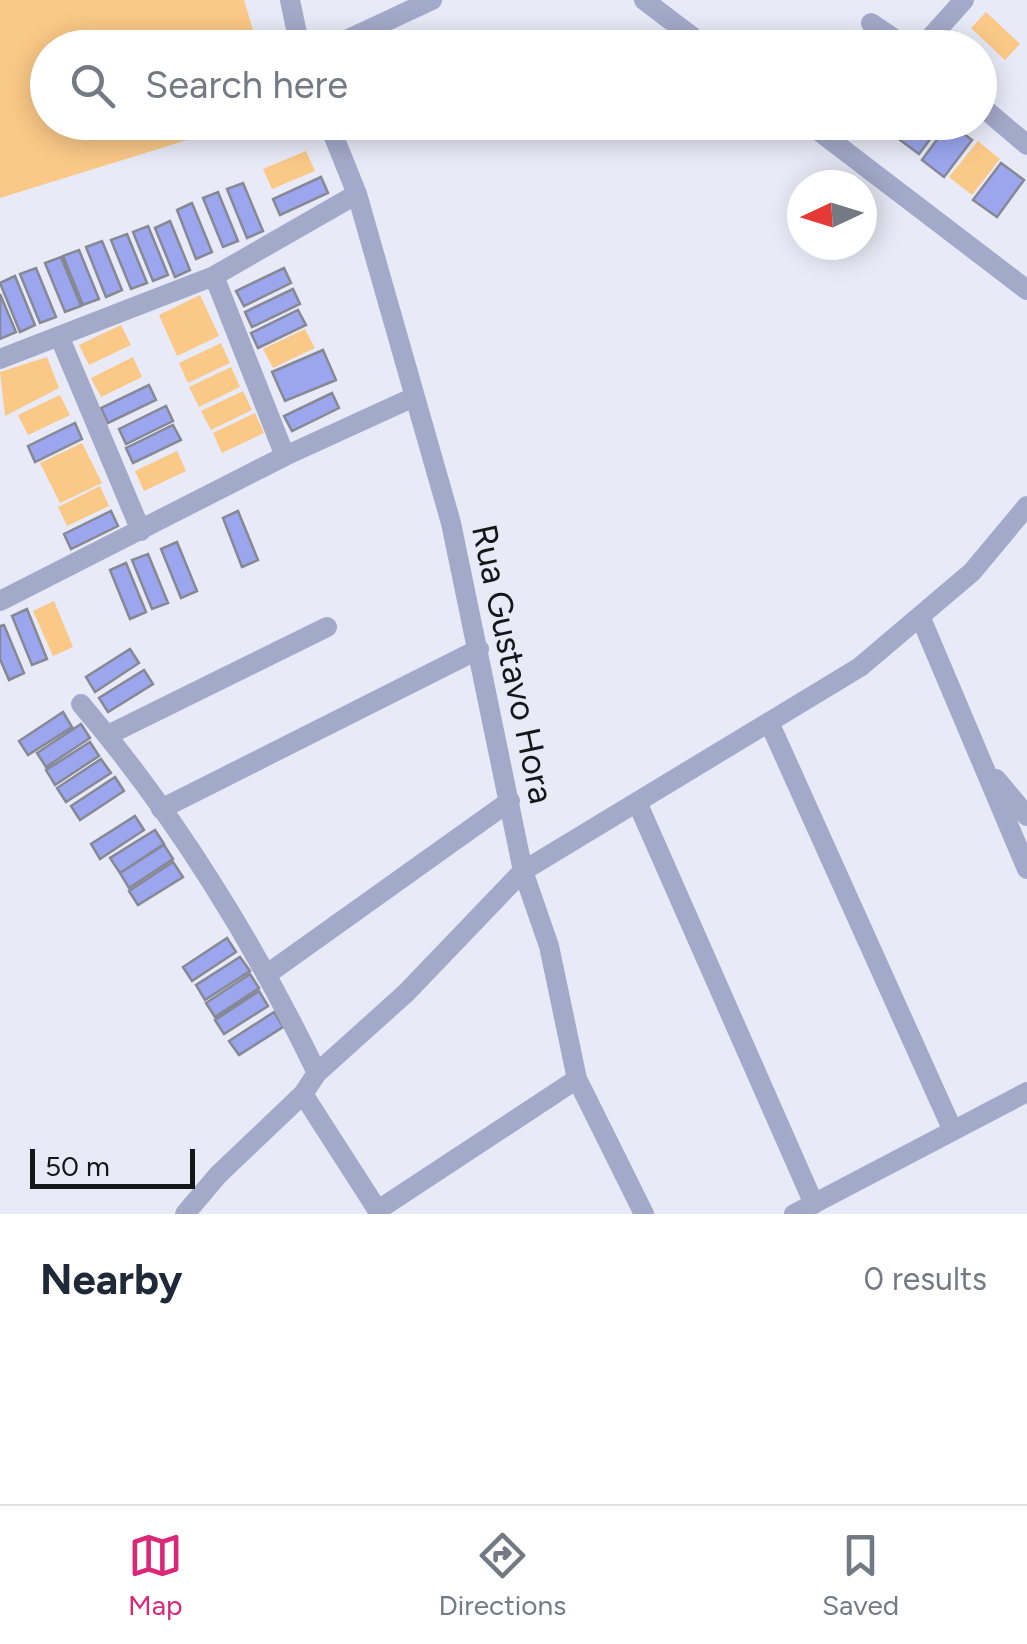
<!DOCTYPE html>
<html lang="en">
<head>
<meta charset="utf-8">
<style>
	body { margin:0; font-family:Figtree,sans-serif; background:#f6f6f7; color:#1f2937 }
	.compass { position:absolute; left:787px; top:170px; width:90px; height:90px; border-radius:50%; background:#fff; box-shadow:0 5px 25px #0003; rotate:266deg }
	.scale { position:absolute; left:30px; bottom:25px; width:165px; box-sizing:border-box; padding-left:10px; border:5px solid #15161a; border-top:0; font-size:28px; line-height:35px; white-space:nowrap; color:#15161a; -webkit-text-stroke:8px #e8eaf7; paint-order:stroke }
	.list { margin:0; padding:0; list-style:none }
	h2 { display:flex; justify-content:space-between; align-items:center; height:130px; margin:0; padding:0 40px; font-size:42px }
	h2 small { font-size:32px; font-weight:400; color:#747a83 }
	.icon { flex:none; width:55px; height:55px; fill:none; stroke:currentColor; stroke-width:2; stroke-linecap:round; stroke-linejoin:round }
	.map { position:relative; flex:none; width:1027px; height:1214px; overflow:hidden }
	.search { position:absolute; background:#fff; box-shadow:0 5px 25px #0003; left:30px; right:30px; top:30px; height:110px; display:flex; align-items:center; gap:25px; box-sizing:border-box; padding:0 35px; border-radius:55px; color:#747a83; font-size:38px }
	.sheet { height:290px; background:#fff }
	nav { display:flex; justify-content:space-around; align-items:center; box-sizing:border-box; height:140px; border-top:2px solid #e0e1e3; background:#fff; font-size:28px; color:#747a83 }
	nav a { display:grid; justify-items:center; gap:5px }
	nav .on { color:#db2777 }
	.map>svg:first-child { display:block }
	.green { fill:#fac887 }
	.building { fill:#9ba6ee; stroke:#868994; stroke-width:2.5 }
	.lines { fill:none; stroke-linecap:round; stroke-linejoin:round }
	.street { stroke:#a3a9c9; stroke-width:20 }
	.labels { text-anchor:middle; stroke-width:9; stroke-linejoin:round; paint-order:stroke }
	.street-label { font-size:35px; fill:#15161a; stroke:#e8eaf7 }
</style>
</head>
<body>
<div class="map">
<svg width="1027" height="1214" viewBox="0 0 1027 1214">
	<rect width="100%" height="100%" fill="#e8eaf7"/>
	<path class="green" d="M0 0H244L258 47 48 48V122L242 123 0 198Z
		M986 12 1020 44 1005 60 971 28Z
		M978 141 1000 159 972 195 949 177Z
		M306 151 315 171 272 189 263 169Z
		M200 295 219 336 177 356 159 315Z
		M121 325 131 345 89 365 79 345Z
		M305 329 315 348 273 368 263 349Z
		M221 343 230 363 188 383 179 363Z
		M47 357 59 388 5 416 0 372Z
		M133 357 142 377 101 397 91 378Z
		M231 367 240 387 199 407 189 387Z
		M243 391 252 410 211 430 201 411Z
		M60 395 70 415 28 435 18 415Z
		M255 413 264 433 222 453 213 433Z
		M82 443 102 483 60 503 40 463Z
		M177 451 186 471 144 491 135 471Z
		M100 486 109 506 67 526 58 507Z
		M54 601 73 647 53 656 33 611Z"/>
	<path class="building" d="M907 122H943L919 154 896 137Z
		M949 123 972 140 944 177 922 160Z
		M1001 163 1024 180 997 217 973 200Z
		M321 177 328 193 280 215 273 199Z
		M243 183 263 231 247 238 227 189Z
		M218 192 238 241 223 247 203 198Z
		M192 203 212 252 196 259 177 210Z
		M170 221 190 270 175 277 155 228Z
		M148 226 168 275 153 281 133 232Z
		M127 234 147 283 131 289 111 240Z
		M102 241 122 290 106 297 86 247Z
		M79 250 99 299 83 305 63 256Z
		M61 257 81 306 65 312 45 263Z
		M36 268 56 317 40 323 20 274Z
		M284 268 291 283 244 306 236 291Z
		M15 276 35 325 20 332 0 283Z
		M293 289 300 304 252 327 245 312Z
		M0 294 16 332 0 339Z
		M298 310 306 325 258 348 251 333Z
		M323 350 336 380 285 401 272 372Z
		M149 385 156 400 108 423 101 408Z
		M332 393 339 408 292 431 284 416Z
		M166 406 173 421 126 444 119 429Z
		M75 423 82 439 35 462 28 446Z
		M173 425 181 440 133 463 126 448Z
		M111 511 118 526 71 549 64 534Z
		M238 511 258 560 242 567 223 518Z
		M177 542 197 591 181 598 161 549Z
		M148 554 168 603 152 609 132 560Z
		M126 563 146 612 130 619 110 570Z
		M27 609 47 659 32 665 12 616Z
		M4 625 24 673 9 680 0 659V626Z
		M130 649 139 663 95 692 86 677Z
		M144 670 153 684 108 712 99 698Z
		M63 712 72 727 28 755 19 741Z
		M81 724 90 738 46 767 37 753Z
		M90 742 99 756 55 785 46 770Z
		M101 759 111 773 66 802 57 788Z
		M115 777 124 791 80 820 71 806Z
		M135 816 144 830 100 859 91 844Z
		M155 830 164 844 120 873 110 858Z
		M164 845 173 859 129 888 120 873Z
		M173 862 183 877 138 905 129 891Z
		M227 938 236 952 192 981 183 967Z
		M240 957 250 971 205 1000 196 985Z
		M250 974 259 988 215 1017 206 1003Z
		M259 991 268 1006 224 1034 215 1020Z
		M274 1012 283 1027 239 1055 229 1041Z"/>
	<g class="lines">
		<path class="street" d="M290 0 300 48
			M644 0 707 48
			M871 23 908 48
			M329 48 432 0
			M921 48 964 0
			M980 105 1027 145
			M328 122 357 194 451 523 523 871 549 946 577 1079 644 1214
			M807 122 1027 290
			M214 276 285 456
			M60 338 141 531
			M0 359 214 276 357 194
			M0 601 285 456 414 397
			M920 616 1027 869
			M81 704C174 813 255 944 317 1073
			M769 722 953 1131
			M108 735 327 627
			M996 779 1027 816
			M637 802 814 1204
			M161 809 479 649
			M266 975 510 801
			M303 1094 380 1214
			M378 1210 577 1079
			M185 1214 218 1175 303 1094 317 1073 406 993 523 871 860 667 972 572 1027 506
			M794 1214 1027 1092"/>
	</g>
	<g class="labels">
		<g class="street-label">
			<text transform="translate(513 664) rotate(78)" y="12">Rua Gustavo Hora</text>
		</g>
	</g>
</svg>
<svg class="compass" viewBox="-18 -18 36 36"><path d="M0-13l5 13h-10z" fill="#e53935"/><path d="M0 13l5-13h-10z" fill="#747a83"/></svg>
<div class="scale">50 m</div>
<div class="search"><svg class="icon" aria-label="search" viewBox="0 0 24 24"><circle cx="10" cy="10" r="6"/><path d="M15 15l6 6"/></svg>Search here</div>
</div>
<section class="sheet">
<h2>Nearby<small>0 results</small></h2>
<ul class="list">
</ul>
</section>
<nav>
<a class="on"><svg class="icon" aria-label="map" viewBox="0 0 24 24"><path d="M3 6l6-2 6 2 6-2v14l-6 2-6-2-6 2zM9 4v14M15 6v14"/></svg>Map</a>
<a><svg class="icon" aria-label="directions" viewBox="0 0 24 24"><path d="M12 3l9 9-9 9-9-9zM9 14v-3h6M13 9l2 2-2 2"/></svg>Directions</a>
<a><svg class="icon" aria-label="saved" viewBox="0 0 24 24"><path d="M7 4h10v16l-5-4-5 4z"/></svg>Saved</a>
</nav>
</body>
</html>
